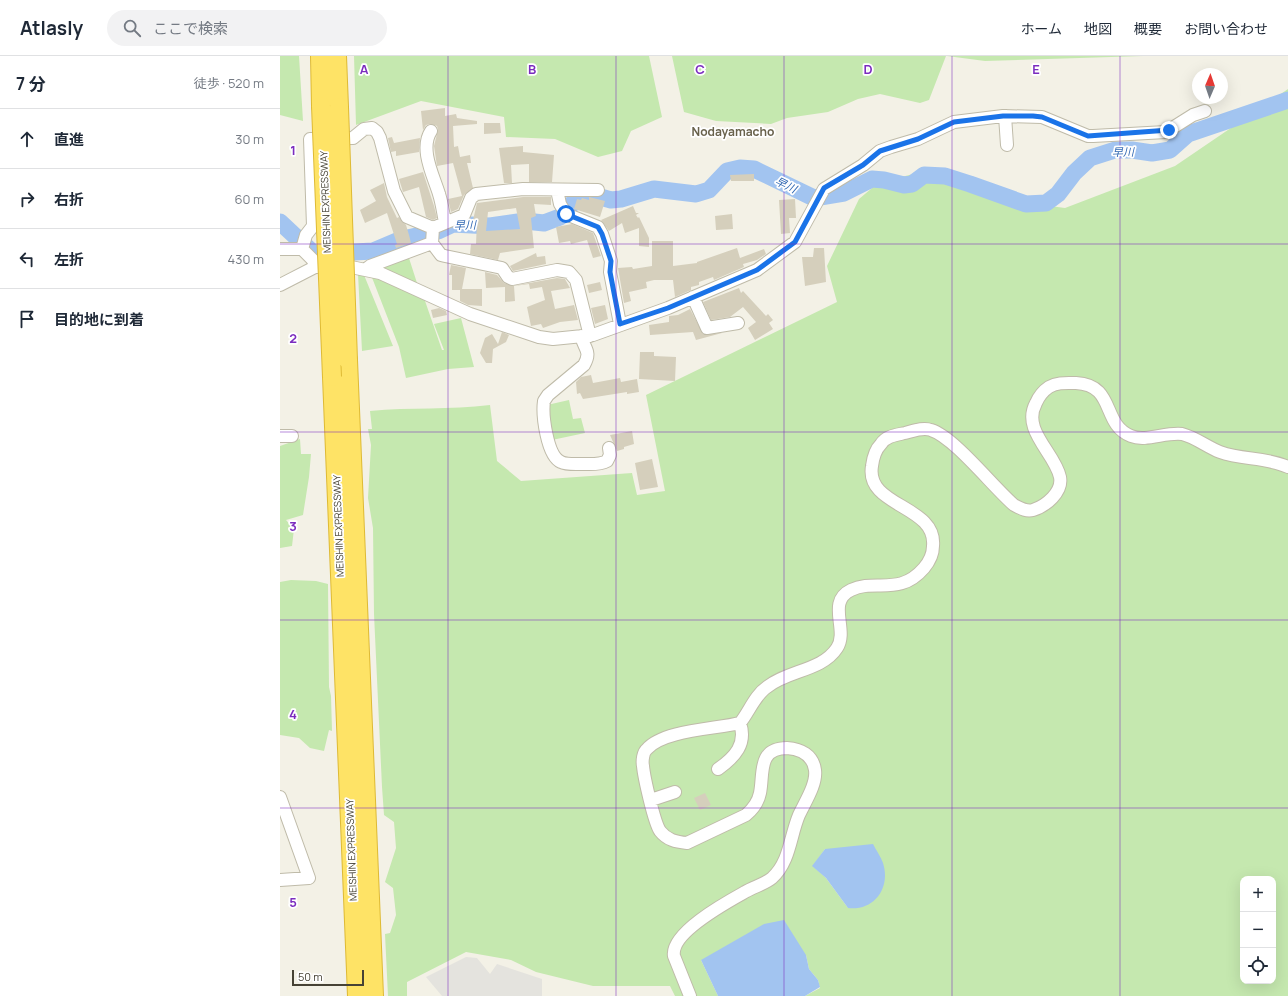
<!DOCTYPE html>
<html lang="ja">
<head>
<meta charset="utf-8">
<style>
	body { margin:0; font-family:Manrope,"Noto Sans JP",sans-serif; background:#f2f2f3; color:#1f2937 }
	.controls { position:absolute; right:12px; bottom:12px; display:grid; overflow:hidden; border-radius:8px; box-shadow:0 4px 16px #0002 }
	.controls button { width:36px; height:36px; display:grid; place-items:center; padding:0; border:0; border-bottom:1px solid #e0e1e3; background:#fff; color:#1f2937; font:20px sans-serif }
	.compass { position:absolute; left:912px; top:12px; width:36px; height:36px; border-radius:50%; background:#fff; box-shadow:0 4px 16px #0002; rotate:2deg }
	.scale { position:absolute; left:12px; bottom:10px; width:72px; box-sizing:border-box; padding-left:4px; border:2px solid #464235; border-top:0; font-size:11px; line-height:14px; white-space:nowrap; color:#464235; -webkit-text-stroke:3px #fff; paint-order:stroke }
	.stop { position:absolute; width:12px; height:12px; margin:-9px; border:3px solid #1a73e8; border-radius:50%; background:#fff }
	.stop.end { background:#1a73e8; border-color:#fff; box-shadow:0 1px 4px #0008 }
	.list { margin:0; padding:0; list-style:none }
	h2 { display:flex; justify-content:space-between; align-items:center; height:52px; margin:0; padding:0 16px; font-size:17px }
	h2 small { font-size:13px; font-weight:400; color:#747a83 }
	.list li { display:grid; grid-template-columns:26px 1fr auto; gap:12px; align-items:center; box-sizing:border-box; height:60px; padding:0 16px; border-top:1px solid #e0e1e3 }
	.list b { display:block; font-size:15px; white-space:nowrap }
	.list em { font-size:13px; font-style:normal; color:#747a83 }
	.icon { flex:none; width:22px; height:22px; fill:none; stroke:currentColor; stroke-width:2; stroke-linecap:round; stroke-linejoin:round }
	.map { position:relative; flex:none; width:1008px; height:940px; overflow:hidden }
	header { display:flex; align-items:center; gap:24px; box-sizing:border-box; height:56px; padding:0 20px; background:#fff; border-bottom:1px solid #e0e1e3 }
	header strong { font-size:19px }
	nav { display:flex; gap:22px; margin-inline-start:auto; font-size:14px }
	.search { width:280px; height:36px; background:#f2f2f3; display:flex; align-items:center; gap:10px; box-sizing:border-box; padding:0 14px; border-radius:22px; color:#747a83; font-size:15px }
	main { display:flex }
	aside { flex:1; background:#fff }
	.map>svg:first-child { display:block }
	.green { fill:#c5e8af; fill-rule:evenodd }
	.parking { fill:#e4e3de }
	.water { fill:#a2c4f0 }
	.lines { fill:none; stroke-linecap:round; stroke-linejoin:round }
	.river { stroke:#a2c4f0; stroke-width:17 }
	.building { fill:#d5cfbc; fill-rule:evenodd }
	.minor-casing { stroke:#bfbba9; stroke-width:14 }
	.highway-casing { stroke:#deba35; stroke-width:20 }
	.minor { stroke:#fff; stroke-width:12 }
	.highway { stroke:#fee366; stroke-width:18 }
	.highway-bridge-casing { stroke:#deba35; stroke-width:20; stroke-linecap:butt }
	.highway-bridge { stroke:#fee366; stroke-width:18 }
	.route { stroke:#1a73e8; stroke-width:5 }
	.grid { fill:none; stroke:#7b2cbf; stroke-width:1; stroke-opacity:0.55 }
	.labels { text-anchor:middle; stroke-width:3.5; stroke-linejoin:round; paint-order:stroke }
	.street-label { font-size:10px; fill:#464235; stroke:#fff }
	.water-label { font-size:11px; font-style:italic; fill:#2e66b2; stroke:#fff }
	.quarter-label { font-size:12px; font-weight:bold; fill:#69624c; stroke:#fff }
	.grid-label { font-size:13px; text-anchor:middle; font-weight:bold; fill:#7b2cbf; stroke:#fff; stroke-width:3.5; stroke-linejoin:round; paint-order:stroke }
</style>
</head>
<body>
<header>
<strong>Atlasly</strong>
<div class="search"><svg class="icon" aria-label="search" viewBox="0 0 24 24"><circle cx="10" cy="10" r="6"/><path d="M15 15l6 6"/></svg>ここで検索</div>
<nav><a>ホーム</a><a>地図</a><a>概要</a><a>お問い合わせ</a></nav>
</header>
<main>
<aside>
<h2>7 分<small>徒歩 · 520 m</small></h2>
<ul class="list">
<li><svg class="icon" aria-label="ahead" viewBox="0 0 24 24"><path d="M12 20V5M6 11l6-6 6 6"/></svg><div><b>直進</b></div><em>30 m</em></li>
<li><svg class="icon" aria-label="right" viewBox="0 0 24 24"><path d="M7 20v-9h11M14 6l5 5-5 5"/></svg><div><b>右折</b></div><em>60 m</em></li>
<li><svg class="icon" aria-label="left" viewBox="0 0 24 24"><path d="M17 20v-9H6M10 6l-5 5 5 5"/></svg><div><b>左折</b></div><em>430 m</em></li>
<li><svg class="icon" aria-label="arrive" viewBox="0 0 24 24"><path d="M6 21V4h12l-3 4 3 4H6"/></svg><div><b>目的地に到着</b></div></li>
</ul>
</aside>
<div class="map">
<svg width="1008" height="940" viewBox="0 0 1008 940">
	<rect width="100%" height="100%" fill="#f3f1e6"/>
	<path class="green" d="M0 0H19L23 65 0 59Z
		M74 0H369L382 61 351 75 342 95 318 101 275 83 226 81 224 61 141 45 76 69Z
		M392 0H666L649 44 640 47 600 38 578 43 548 56 507 62 491 68 436 65 404 56Z
		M667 0H863L705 5Z
		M1008 33V940H525L540 932 538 924 529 913 526 899 421 904 438 940H395L390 930H313L256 916 231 904 186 896 127 926V940H108L105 878 110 877 116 859 113 832 105 826 116 792 114 766 104 759 102 731 94 558 93 472 88 442 91 389 88 373H92L90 355C130 351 170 354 210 349L217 405 241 425 352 417 357 439 385 435 366 339 557 246 547 210 579 143 598 127 641 116 691 126 724 144 785 152 895 110ZM545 793 568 852 546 822 533 810ZM963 823H993V925H963Z
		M128 199 137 227 135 228 102 213 99 209Z
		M78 218 84 219 113 290 82 295Z
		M91 219 144 242 162 294H164L154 268 181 262 194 311 168 313 126 322 119 291Z
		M289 344 293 363 301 362 305 377 272 384 267 349Z
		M20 383 21 398H31L29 421 23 459 6 464 14 473 12 490 0 492V390Z
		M11 524 36 525 48 528 49 631 51 640 52 675 49 674 44 695 30 692 19 682 0 679V526Z"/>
	<path class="parking" d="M186 901 197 902 210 918 217 908 262 923V940H162L146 921Z"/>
	<path class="water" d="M593 788C596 794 601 801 603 807 611 832 594 855 568 852L546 822 532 810 545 793Z
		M504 864 526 899 529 913 538 924 540 931 525 940H438L421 904 484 868Z"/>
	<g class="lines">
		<path class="river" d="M0 166 31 195 36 198 93 195 119 184 158 175 173 168 210 170 245 165 264 167 280 161 301 138H310L331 144 341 143 374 133 416 138 429 134 447 115 460 112 474 113 534 142 564 137 592 123 604 124 624 129 632 128 644 119 665 120 690 128 746 148 766 147 778 138 794 117 810 102 835 94H852L872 97 890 94 908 78 1008 44"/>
	</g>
	<path class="building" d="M165 52V60L176 58 177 62 197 65V68L173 70 174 91 178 90 180 101 190 99 191 107H187L193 132 184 139 178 153 171 156 168 143 182 140 173 107 157 110 154 90 158 74 157 70 151 68 146 69 143 74 141 55Z
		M204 67H220L221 77 204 78Z
		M112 81 114 87 140 82 139 96 116 100V95L111 96 108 82Z
		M243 90V96L274 99 272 126H249V108L231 109 232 127H224L219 92Z
		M143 116 154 150 157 162 153 164 146 161 139 131 123 136 119 123Z
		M474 118V125H451L450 119Z
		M104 127 107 141 117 162 119 161 126 169 129 179 131 187 116 192 115 189 117 188 107 157 85 167 80 154 96 145 90 134Z
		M243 141H271V149L254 148 256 160 251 162 254 192 220 197 218 204 190 198 191 188H196L197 165 193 164 197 147ZM236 152 240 173 206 175 208 156Z
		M309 141 325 145 320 161 294 153 297 143 301 144 302 142 309 144Z
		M515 143 516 162H509L510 177 501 178 499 144Z
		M353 150 356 157H359L356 159 358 162 359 161 369 182V191L359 190V172L345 177 342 167 329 175 321 164Z
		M452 158 453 173 436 174 435 160Z
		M292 168 313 177 321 200 313 202 307 184 291 188 290 185 279 187 276 171Z
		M372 185H393V210L417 207V206L457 192 460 202 484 193 486 198 477 204 463 208 464 211 434 224 433 221 419 226V229L411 231V234L395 241 393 224H374L366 226 367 232 349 236 351 245 344 247 338 212 352 211 353 213 372 210Z
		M534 192H544L546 226 525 230 522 201H533Z
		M256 197 257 201 265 200 266 208 233 215 230 210Z
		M171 209 186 212 182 233H202V250L188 249 180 245V234H172V219H169Z
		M205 216 217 219 224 227 233 230 277 222 285 223 290 232 271 235 275 253 294 249 298 264 280 266 263 272 261 268 251 270 247 251 265 244 262 231 250 233 249 228 234 230 235 245 225 246V231L206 232Z
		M320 226 322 234 309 237 307 229Z
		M459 232 461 237 463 235 486 260 488 258 493 264 489 267 493 273 475 284 468 272 476 266 463 251 450 261 431 264 423 246Z
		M325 249 328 263 315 268 311 252Z
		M159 252 166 255 167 259 153 262 151 254Z
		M410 253 423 278 442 277 416 284 413 276 370 279 369 269 389 266V260L398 259Z
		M222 276 229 279 226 286 213 293 212 307H206L200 297 205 282 212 278 218 288Z
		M360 296H374V300L396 301 395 325 359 323Z
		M311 319 313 327 340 322 341 326 357 323 359 336 347 338V336L303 343 300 337 297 338 296 326 301 321Z
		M352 375 354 388 344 391V393L337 395 330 379Z
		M372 403 378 431 360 434 355 407Z
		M425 737 431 749 420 754 414 742Z"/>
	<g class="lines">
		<defs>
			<path id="minor" d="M725 60 727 89
				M151 75C139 93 154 121 159 138 162 147 163 157 165 166
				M277 134 280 148 286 158 318 171 322 178 331 205 330 216 340 268
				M152 187 161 199 165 200 222 212 228 221 232 223 277 214 289 216 296 224 310 280
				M0 193H22L33 204 35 211
				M22 193 26 179 33 170 30 83 73 82 84 73 92 72 97 76 100 82 114 135 127 161 153 172
				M86 213 90 210 152 187 153 172 184 159 191 142 196 138 243 133 318 134
				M0 229 35 211H71L100 217 190 258 259 281 273 283 313 279 388 252 477 214 515 186 544 133 583 109 600 95 611 91 638 83 674 66 723 60 762 61 808 80H813L886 76 913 59 925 55
				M413 241 427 272 458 267
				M301 280C304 293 312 295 304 309L268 339 264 345C262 359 267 400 281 406 287 409 296 408 303 408 311 408 320 409 327 405L330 399 329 392
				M0 380H12
				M438 713C455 701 467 688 460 667
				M0 741 29 822 0 824
				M371 744 395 736
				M410 940 394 900C390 877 447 846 465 836 473 831 485 828 492 822 510 806 510 780 519 759 525 746 537 728 535 714 533 699 521 693 507 692 477 692 484 718 480 737 478 747 473 753 466 759L407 787C396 786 387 784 380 775 374 766 364 721 363 710 362 705 363 696 367 693 383 674 436 673 460 667 469 656 475 639 487 631 508 614 542 615 557 592 569 574 546 546 571 534 595 522 619 541 644 512 649 506 653 498 653 490 657 449 585 451 592 410 593 402 595 394 601 388 606 380 616 379 625 377 633 375 643 371 651 374 674 381 713 431 734 449 740 452 746 456 753 454 766 450 783 436 780 421 775 397 741 374 756 347 759 340 763 335 769 331 778 326 786 327 796 327 836 329 821 368 851 380 866 386 885 376 902 378 915 381 927 391 940 396 962 404 986 401 1008 411"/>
			<path id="highway" d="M40 0 41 50
				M57 0 59 51
				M68 304 94 940
				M52 321 77 940"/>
		</defs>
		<use href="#minor" class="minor-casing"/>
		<use href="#highway" class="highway-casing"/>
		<use href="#minor" class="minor"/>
		<use href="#highway" class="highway"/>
		<defs>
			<path id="highway-bridge" d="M41 50 52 321
				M59 51 68 304"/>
		</defs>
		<use href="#highway-bridge" class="highway-bridge-casing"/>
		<use href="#highway-bridge" class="highway-bridge"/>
	</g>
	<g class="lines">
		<path class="route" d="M286 158 318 171 322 178 331 205 330 216 340 268 388 252 477 214 515 186 544 132 583 109 600 95 638 83 674 66 723 60H753L762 61 808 80 889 74"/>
	</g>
	<path class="grid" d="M168 0V940M336 0V940M504 0V940M672 0V940M840 0V940M0 188H1008M0 376H1008M0 564H1008M0 752H1008"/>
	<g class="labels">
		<g class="street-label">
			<text transform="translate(45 146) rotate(-92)" y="4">MEISHIN EXPRESSWAY</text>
			<text transform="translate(58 470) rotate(-92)" y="4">MEISHIN EXPRESSWAY</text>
			<text transform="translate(71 794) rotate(-92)" y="4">MEISHIN EXPRESSWAY</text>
		</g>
		<g class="water-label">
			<text transform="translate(843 96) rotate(-1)" y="4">早川</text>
			<text transform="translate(506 129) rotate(26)" y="4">早川</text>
			<text transform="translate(185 169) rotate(-1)" y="4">早川</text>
		</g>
		<g class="quarter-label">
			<text x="453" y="80">Nodayamacho</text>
		</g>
	</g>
	<g class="grid-label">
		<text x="84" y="18">A</text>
		<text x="252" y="18">B</text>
		<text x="420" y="18">C</text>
		<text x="588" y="18">D</text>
		<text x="756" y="18">E</text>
		<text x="13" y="99">1</text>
		<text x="13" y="287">2</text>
		<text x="13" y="475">3</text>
		<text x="13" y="663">4</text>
		<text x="13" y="851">5</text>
	</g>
</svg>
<div class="controls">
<button>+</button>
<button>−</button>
<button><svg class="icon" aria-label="locate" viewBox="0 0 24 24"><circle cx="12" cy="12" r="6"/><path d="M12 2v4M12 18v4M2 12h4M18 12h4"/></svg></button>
</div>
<svg class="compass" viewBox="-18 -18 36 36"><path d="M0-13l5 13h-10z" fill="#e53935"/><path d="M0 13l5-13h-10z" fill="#747a83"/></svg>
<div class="scale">50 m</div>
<div class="stop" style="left:286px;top:158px"></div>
<div class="stop end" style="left:889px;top:74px"></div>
</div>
</main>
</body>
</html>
